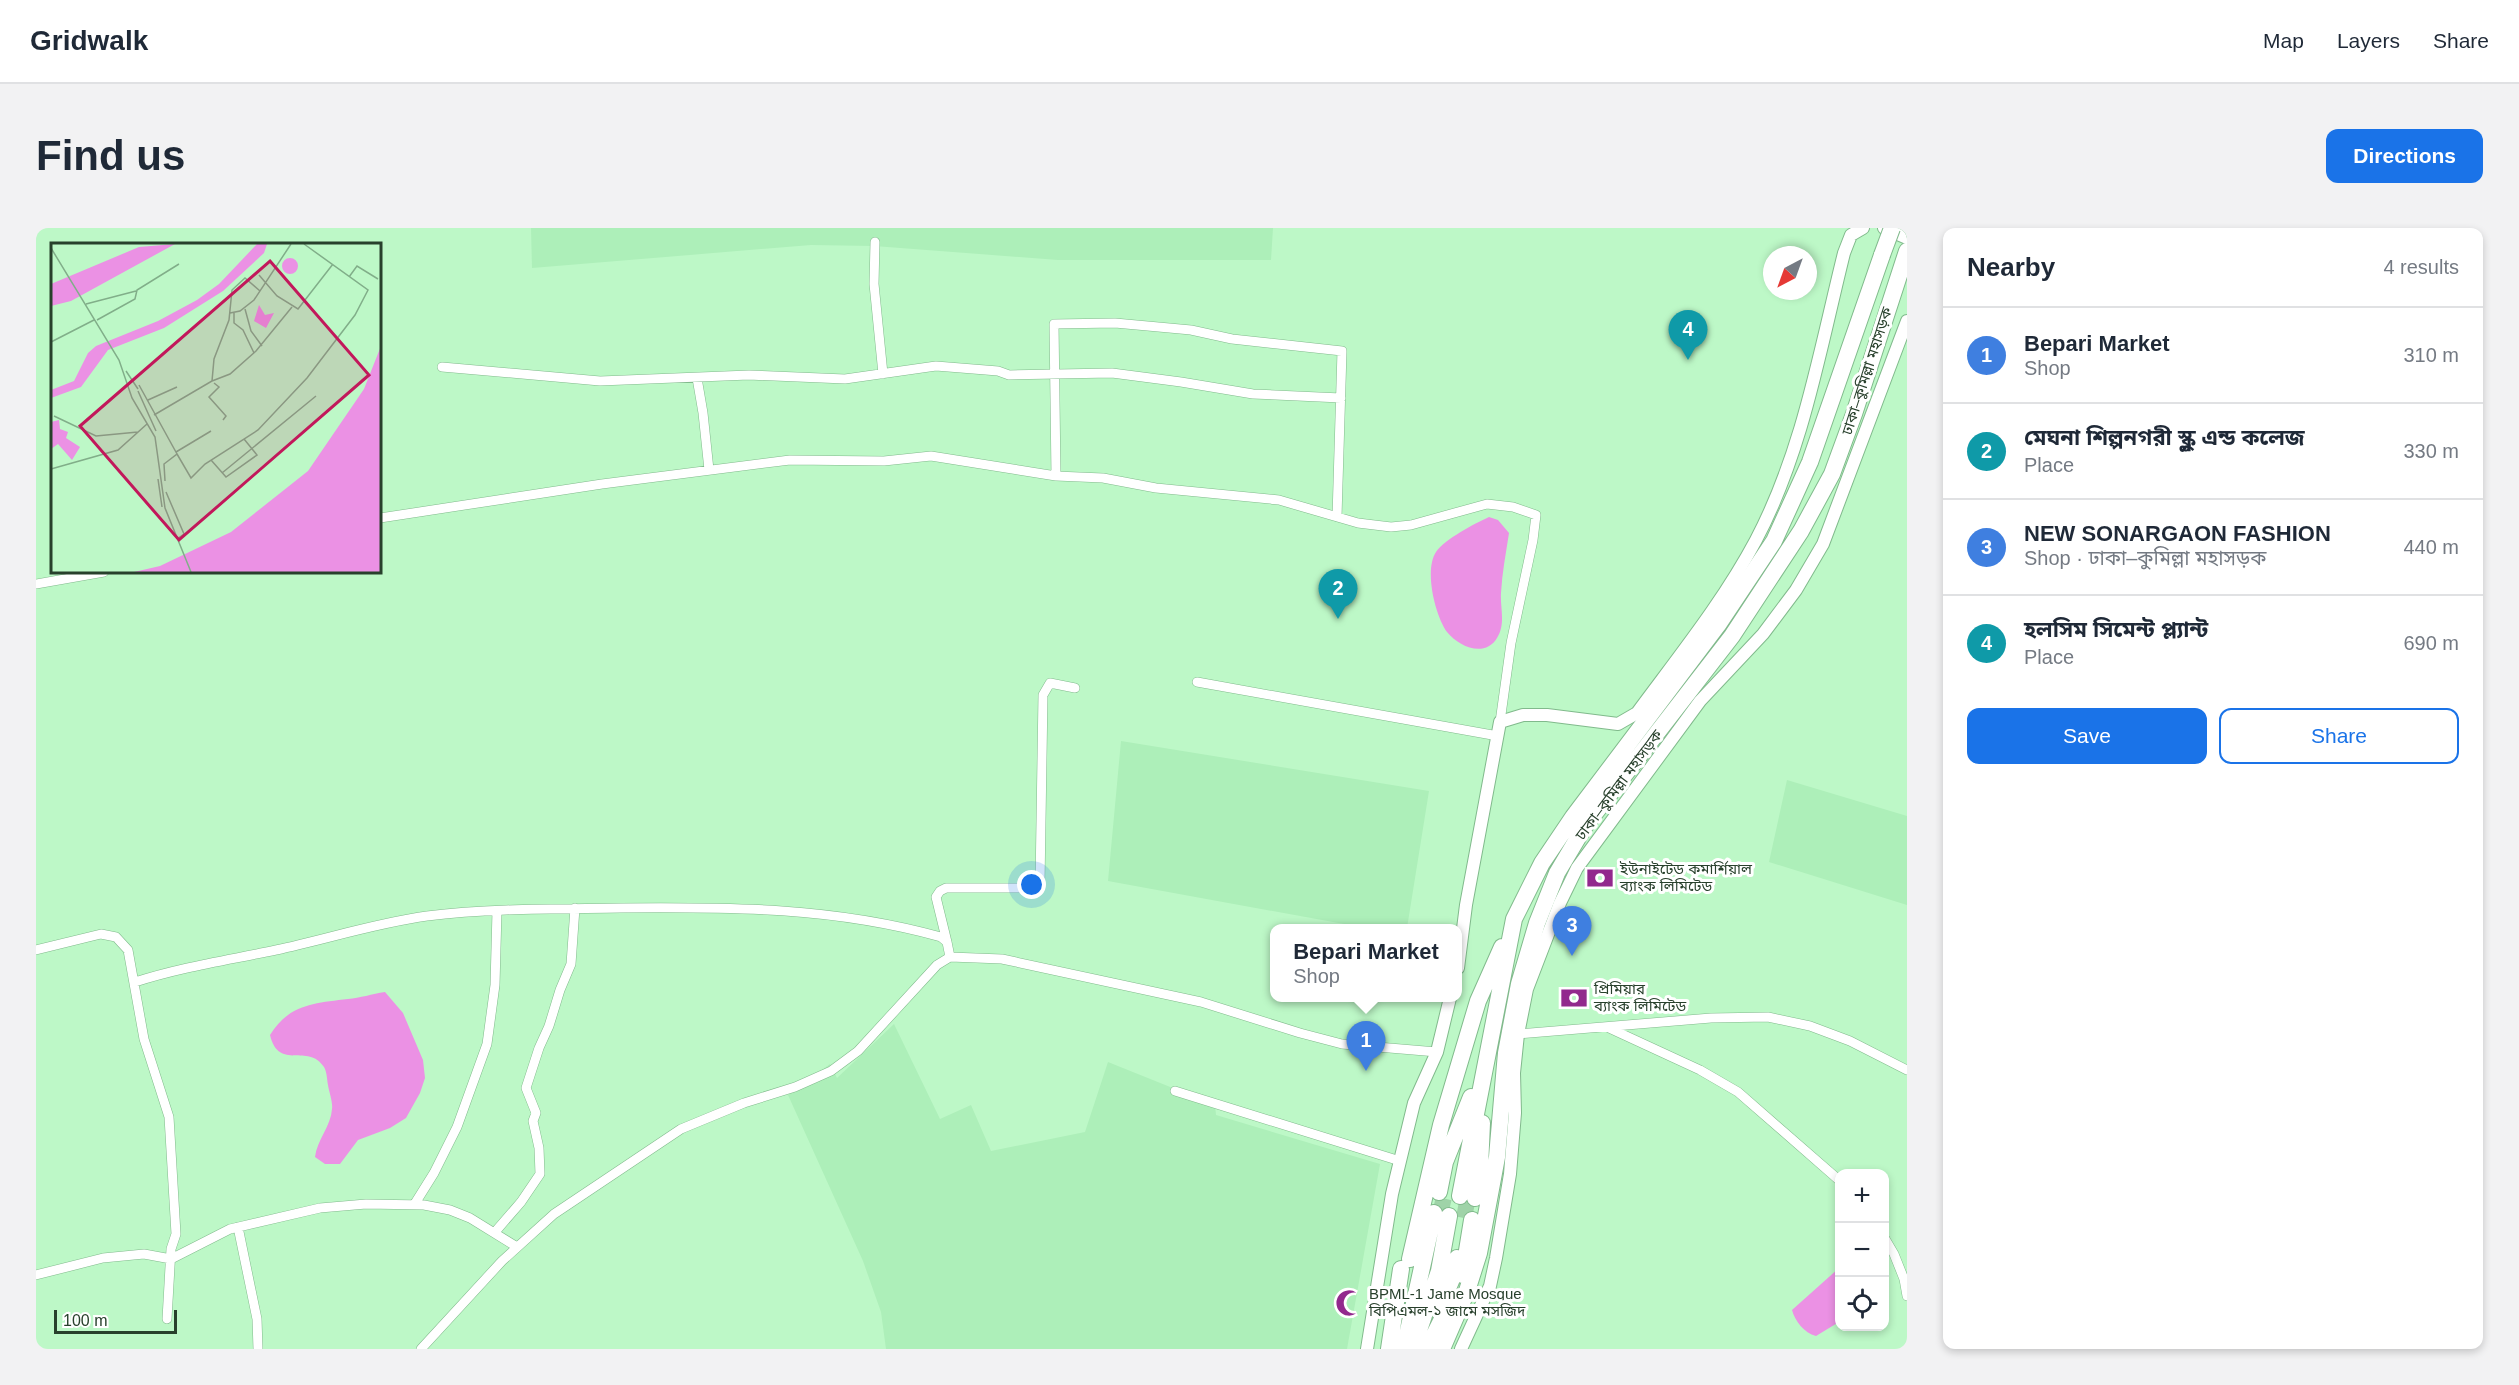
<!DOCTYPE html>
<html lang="en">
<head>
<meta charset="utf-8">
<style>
	body { margin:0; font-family:Arial,"Noto Sans Bengali",sans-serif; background:#f2f2f3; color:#1f2937 }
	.controls { position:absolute; right:18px; bottom:18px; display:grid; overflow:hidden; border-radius:12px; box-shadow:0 3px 9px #0003 }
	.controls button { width:54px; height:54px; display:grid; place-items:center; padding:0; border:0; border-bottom:2px solid #e0e1e3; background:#fff; color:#1f2937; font:30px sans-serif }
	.compass { position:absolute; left:1727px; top:18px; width:54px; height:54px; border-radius:50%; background:#fff; box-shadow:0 3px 9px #0003; rotate:221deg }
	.scale { position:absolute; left:18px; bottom:15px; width:123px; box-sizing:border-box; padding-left:6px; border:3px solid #28402c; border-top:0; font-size:16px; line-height:21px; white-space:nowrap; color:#28402c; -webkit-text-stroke:4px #fff; paint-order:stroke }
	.you { position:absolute; left:996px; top:657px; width:21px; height:21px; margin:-15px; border:4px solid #fff; border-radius:50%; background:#1a73e8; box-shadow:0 0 0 9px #1a73e833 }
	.badge { display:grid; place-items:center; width:39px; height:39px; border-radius:50%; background:#1a73e8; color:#fff; font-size:20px; font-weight:700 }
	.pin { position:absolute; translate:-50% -50px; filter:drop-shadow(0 2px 3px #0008) }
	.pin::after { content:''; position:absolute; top:32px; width:21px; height:18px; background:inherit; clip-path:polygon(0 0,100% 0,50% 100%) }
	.popup { position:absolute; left:1234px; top:696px; width:192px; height:78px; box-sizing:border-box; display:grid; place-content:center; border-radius:12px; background:#fff; filter:drop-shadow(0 2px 4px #0005); font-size:20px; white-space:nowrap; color:#747a83 }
	.popup b { font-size:22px; color:#1f2937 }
	.popup::after { content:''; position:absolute; left:50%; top:100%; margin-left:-12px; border:12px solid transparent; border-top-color:#fff }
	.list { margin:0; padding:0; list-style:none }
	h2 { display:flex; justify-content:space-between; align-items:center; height:78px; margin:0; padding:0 24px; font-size:26px }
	h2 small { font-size:20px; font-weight:400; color:#747a83 }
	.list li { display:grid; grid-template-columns:39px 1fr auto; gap:18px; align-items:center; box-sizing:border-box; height:96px; padding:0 24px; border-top:2px solid #e0e1e3 }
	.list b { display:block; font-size:22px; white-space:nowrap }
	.list p { margin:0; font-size:20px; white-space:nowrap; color:#747a83 }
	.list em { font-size:20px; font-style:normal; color:#747a83 }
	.actions { display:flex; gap:12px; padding:18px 24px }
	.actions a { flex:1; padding:14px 0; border:2px solid #1a73e8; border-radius:12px; text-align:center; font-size:21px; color:#1a73e8 }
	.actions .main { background:#1a73e8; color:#fff }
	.icon { flex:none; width:33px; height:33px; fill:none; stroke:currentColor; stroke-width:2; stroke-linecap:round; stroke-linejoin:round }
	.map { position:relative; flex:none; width:1871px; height:1121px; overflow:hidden; border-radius:12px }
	header { display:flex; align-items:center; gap:36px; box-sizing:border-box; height:84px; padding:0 30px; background:#fff; border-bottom:2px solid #e0e1e3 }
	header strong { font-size:28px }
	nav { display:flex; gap:33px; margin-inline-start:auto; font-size:21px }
	.intro { display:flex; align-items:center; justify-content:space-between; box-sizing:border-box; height:144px; padding:0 36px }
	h1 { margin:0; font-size:42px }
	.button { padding:15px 27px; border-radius:12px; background:#1a73e8; color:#fff; font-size:21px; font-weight:700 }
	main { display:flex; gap:36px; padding:0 36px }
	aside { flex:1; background:#fff; border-radius:12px; box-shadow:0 3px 9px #0003 }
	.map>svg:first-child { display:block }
	.built { fill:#adefb9 }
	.water { fill:#eb91e4 }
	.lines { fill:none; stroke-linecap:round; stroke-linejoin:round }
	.highway-tunnel { stroke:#9fd3a8; stroke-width:16; stroke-dasharray:16 8; stroke-linecap:butt }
	.street-casing { stroke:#81ba8c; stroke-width:10 }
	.secondary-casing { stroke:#81ba8c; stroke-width:14 }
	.highway-casing { stroke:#81ba8c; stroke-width:18 }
	.street { stroke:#fff; stroke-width:9 }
	.secondary { stroke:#fff; stroke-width:12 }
	.highway { stroke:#fff; stroke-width:16 }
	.highway-bridge-casing { stroke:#81ba8c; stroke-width:18; stroke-linecap:butt }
	.highway-bridge { stroke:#fff; stroke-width:16 }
	.labels { text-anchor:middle; stroke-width:6; stroke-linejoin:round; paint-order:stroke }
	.street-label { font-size:15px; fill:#28402c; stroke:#fff }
	.poi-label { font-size:15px; fill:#28402c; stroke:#fff; text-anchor:start }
	.inset-road { fill:none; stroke:#81ae89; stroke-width:1.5 }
	.view { fill:#c2185b; fill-opacity:0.15; stroke:#c2185b; stroke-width:3 }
	.inset-edge { fill:none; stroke:#28402c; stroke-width:3 }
</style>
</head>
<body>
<header>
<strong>Gridwalk</strong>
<nav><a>Map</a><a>Layers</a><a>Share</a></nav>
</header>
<div class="intro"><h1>Find us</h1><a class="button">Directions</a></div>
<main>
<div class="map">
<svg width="1871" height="1121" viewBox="0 0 1871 1121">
	<rect width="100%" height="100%" fill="#bdf8c7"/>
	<path class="built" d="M495 0H1237L1235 32H1022L838 18 775 17 496 40Z
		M1085 513 1393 563 1371 700H1330L1072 653Z
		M1751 552 1871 588V677L1733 634Z
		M858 796 904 891 935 877 955 923 1049 904 1072 834 1179 877 1180 887 1344 936 1311 1121H850L845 1084 827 1033 752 867 794 836 801 850Z"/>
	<path class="water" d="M1453 289 1462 292 1473 305C1470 325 1466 345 1465 365 1464 380 1470 396 1461 410 1449 430 1423 419 1411 404 1399 387 1388 342 1400 324 1409 311 1438 296 1453 289Z
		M349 764 367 785 387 832 389 850 384 865 370 890 354 900 322 912 304 936H289L279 929C281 912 295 898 296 881 297 874 293 864 292 857 291 852 291 844 288 839 272 814 243 844 234 807 253 776 279 775 312 771 324 770 336 766 349 764Z
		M1803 1040V1094L1780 1108C1768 1105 1759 1093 1756 1082Z"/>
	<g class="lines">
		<path class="highway-tunnel" d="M1404 986 1409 965
			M1428 990 1432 969"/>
		<defs>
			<path id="street" d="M839 14 838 56 847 146
				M406 139 564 153 713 147 809 151 900 138 962 143 973 147 1076 145 1145 154 1217 166 1305 170
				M661 150 667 185 673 242
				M1020 248 1018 96 1079 95 1155 102 1196 111 1306 123 1301 289
				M344 290 566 256 754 232 848 233 895 228 1020 248 1067 250 1120 260 1243 272 1322 295 1355 299 1375 297 1451 276 1477 279 1500 287 1497 312 1475 415 1464 494
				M0 356 68 344
				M1161 454 1462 508
				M911 714 900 669 904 663 910 660H995L1004 656 1007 467 1014 455 1039 460
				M0 722 65 706 80 709 92 722 108 811 133 889 140 1006 135 1021 131 1091
				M99 754C145 739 193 732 240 722 291 711 340 695 391 688 455 680 521 681 585 680 696 679 797 679 905 709L911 714 914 729
				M1573 800 1664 842 1702 864 1804 953
				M1482 806 1675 790 1732 789 1774 798 1814 813 1871 842
				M1139 863 1364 933
				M378 977 398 945 421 899 451 816 459 757 461 683
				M202 999 221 1091 222 1121
				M459 1004 485 974 504 946 503 920 497 893 500 885 490 860 503 820 513 798 524 762 535 736 539 680
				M1848 1009 1858 1026 1868 1051 1871 1068
				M0 1047 67 1030 108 1026 135 1031 194 1001 284 980 330 976 388 977 414 982 434 990 481 1019
				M385 1121 466 1033 518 986 645 901 708 875 759 859 795 843 822 823 901 737 914 729 966 731 1165 774 1264 805 1306 816 1401 824"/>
			<path id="secondary" d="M1848 0 1871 10
				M1422 740 1430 677 1464 494 1487 487H1511L1582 496 1601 485C1643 428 1687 374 1720 312 1767 223 1784 121 1808 25L1815 7 1827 0
				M1331 1121 1356 966 1378 875 1401 824 1414 770
				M1425 1121 1454 1058 1460 1030 1474 946 1479 885 1478 845 1482 806 1491 761 1524 675 1541 640 1664 473 1727 406 1760 362 1787 316 1871 93"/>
			<path id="highway" d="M1403 964 1409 934 1435 869
				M1424 968 1478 691 1506 635 1537 589 1682 397 1738 313 1774 234 1846 27
				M1439 970 1444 939 1446 895
				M1374 1031 1405 897 1442 773 1466 719
				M1427 1047 1436 992
				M1403 1082 1418 1046 1421 1030
				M1379 1114 1403 1043 1413 988
				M1353 1121 1365 1041
				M1368 1121 1398 985
				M1391 1121 1415 1073
				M1406 1121 1431 1063 1443 1025 1461 929 1470 825 1483 756 1501 695 1521 645 1549 598 1696 408 1765 303 1796 246 1818 186 1871 23"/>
		</defs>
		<use href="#street" class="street-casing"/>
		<use href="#secondary" class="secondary-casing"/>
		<use href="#highway" class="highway-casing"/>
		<use href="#street" class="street"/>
		<use href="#secondary" class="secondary"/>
		<use href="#highway" class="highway"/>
		<defs>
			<path id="highway-bridge" d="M1846 27 1856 0"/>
		</defs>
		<use href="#highway-bridge" class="highway-bridge-casing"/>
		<use href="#highway-bridge" class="highway-bridge"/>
	</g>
	<defs>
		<symbol id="bank-bare" viewBox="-9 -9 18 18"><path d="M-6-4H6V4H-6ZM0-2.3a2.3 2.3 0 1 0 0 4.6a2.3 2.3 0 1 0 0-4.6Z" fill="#92298d" stroke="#fff" stroke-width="2.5" paint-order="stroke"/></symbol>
		<symbol id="mosque-bare" viewBox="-9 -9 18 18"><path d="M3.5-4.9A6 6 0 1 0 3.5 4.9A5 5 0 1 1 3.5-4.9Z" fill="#92298d" stroke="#fff" stroke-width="2.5" paint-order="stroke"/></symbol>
	</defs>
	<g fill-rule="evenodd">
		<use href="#bank-bare" x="1545" y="631" width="38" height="38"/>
		<use href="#bank-bare" x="1519" y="751" width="38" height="38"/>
		<use href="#mosque-bare" x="1294" y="1056" width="38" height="38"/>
	</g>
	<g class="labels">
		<g class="street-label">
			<text transform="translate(1831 143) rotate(-72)" y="5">ঢাকা–কুমিল্লা মহাসড়ক</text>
			<text transform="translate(1583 557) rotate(-53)" y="5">ঢাকা–কুমিল্লা মহাসড়ক</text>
		</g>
		<g class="poi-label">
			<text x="1584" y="646">ইউনাইটেড কমার্শিয়াল<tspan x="1584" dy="17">ব্যাংক লিমিটেড</tspan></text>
			<text x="1558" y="766">প্রিমিয়ার<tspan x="1558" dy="17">ব্যাংক লিমিটেড</tspan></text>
			<text x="1333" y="1071">BPML-1 Jame Mosque<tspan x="1333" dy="17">বিপিএমল-১ জামে মসজিদ</tspan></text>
		</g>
	</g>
	<g transform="translate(15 15)">
		<rect width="330" height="330" fill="#bdf8c7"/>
		<path d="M124 1 20 58 0 63V41L88 4ZM206 1H216L213 10 172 48 113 85 57 107 30 144 0 155V147L23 138 37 110 45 103 107 78 146 57 168 41ZM231 23a8 8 0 1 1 16 0a8 8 0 1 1-16 0ZM208 62 214 72 223 70 215 85 203 78ZM330 103V329H83L109 323 180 289 257 228 313 146ZM8 177 9 186 17 189 15 195 29 204 21 217 7 201 0 206V179Z" fill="#eb91e4"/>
		<path class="inset-road" d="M0 5 68 117 81 155 104 194 114 265 140 329M208 32 226 53 247 66 282 21M298 34 306 23 327 36M35 61 85 48M194 66 200 88 211 103M179 70 189 68 203 57 240 1M183 70V80L192 87 203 110M46 77 84 56 86 47 128 21M0 99 43 77M75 128 87 146M161 138 179 131 205 108 241 64M163 140 168 144 158 154 175 173 172 177M88 142 126 211 113 221 114 238M87 148 105 188M97 157 126 144M103 172 161 138 163 116 178 77 181 47 194 35 209 48M3 173 45 193 87 189M125 209 160 188M126 211 140 235 154 221 207 187 256 135 304 72 317 47 253 1M160 217 175 234 206 212 193 196M0 226 67 207 96 181M171 230 265 153M107 236 111 264M115 249 133 291 126 296"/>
		<path class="view" d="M219 18 318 132 128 297 29 183Z"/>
		<rect width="330" height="330" class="inset-edge"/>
	</g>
</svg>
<div class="controls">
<button>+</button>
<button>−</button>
<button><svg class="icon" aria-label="locate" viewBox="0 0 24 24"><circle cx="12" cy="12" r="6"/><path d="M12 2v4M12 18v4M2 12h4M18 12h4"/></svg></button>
</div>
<svg class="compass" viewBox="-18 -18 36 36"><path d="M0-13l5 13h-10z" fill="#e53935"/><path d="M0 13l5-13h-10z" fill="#747a83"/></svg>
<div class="scale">100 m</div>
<div class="you"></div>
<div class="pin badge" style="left:1330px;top:843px;background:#3f7fe0">1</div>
<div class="popup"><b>Bepari Market</b>Shop</div>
<div class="pin badge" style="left:1302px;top:391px;background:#0f9aa8">2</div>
<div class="pin badge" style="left:1536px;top:728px;background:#3f7fe0">3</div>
<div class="pin badge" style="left:1652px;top:132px;background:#0f9aa8">4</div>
</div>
<aside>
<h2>Nearby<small>4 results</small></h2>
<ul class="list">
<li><span class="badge" style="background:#3f7fe0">1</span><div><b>Bepari Market</b><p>Shop</p></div><em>310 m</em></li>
<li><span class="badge" style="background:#0f9aa8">2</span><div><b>মেঘনা শিল্পনগরী স্কুল এন্ড কলেজ</b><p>Place</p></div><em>330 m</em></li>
<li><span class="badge" style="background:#3f7fe0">3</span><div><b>NEW SONARGAON FASHION</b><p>Shop · ঢাকা–কুমিল্লা মহাসড়ক</p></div><em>440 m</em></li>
<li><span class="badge" style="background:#0f9aa8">4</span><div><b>হলসিম সিমেন্ট প্ল্যান্ট</b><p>Place</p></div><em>690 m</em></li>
</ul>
<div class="actions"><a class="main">Save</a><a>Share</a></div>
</aside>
</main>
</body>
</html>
